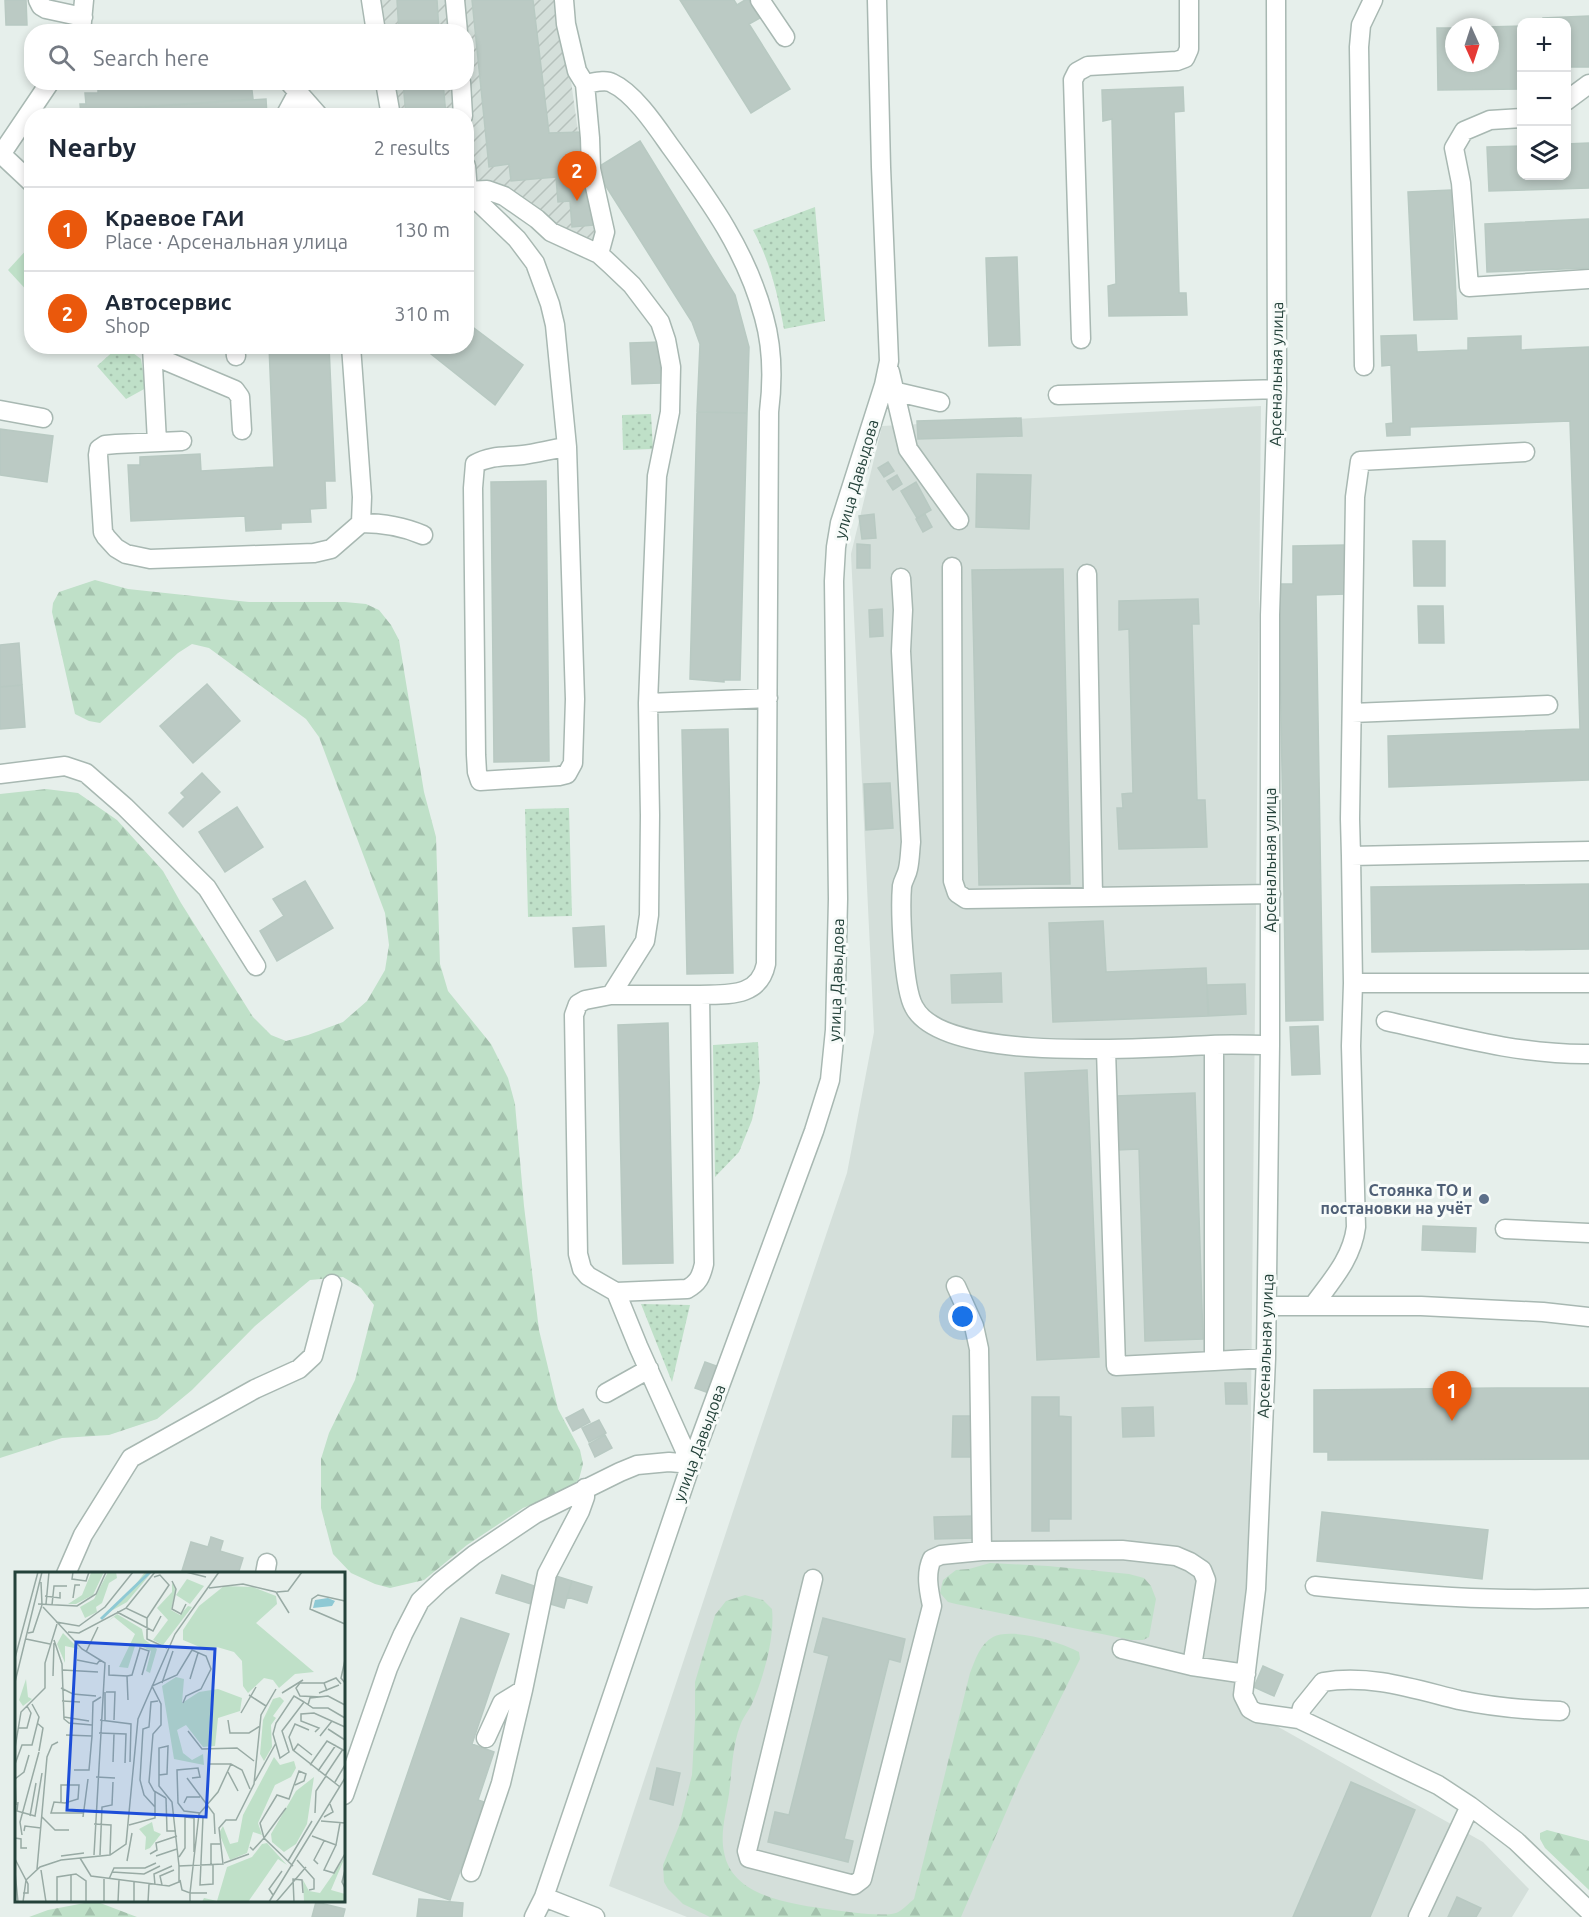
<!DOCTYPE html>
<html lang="en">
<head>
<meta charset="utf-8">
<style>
	body { margin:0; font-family:Ubuntu,sans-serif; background:#f6f6f7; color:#1f2937 }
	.controls { position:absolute; right:18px; top:18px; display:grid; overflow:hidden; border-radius:12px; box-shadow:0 3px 9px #0003 }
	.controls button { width:54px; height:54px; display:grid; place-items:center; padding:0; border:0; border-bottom:2px solid #e0e1e3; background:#fff; color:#1f2937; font:30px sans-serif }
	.compass { position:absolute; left:1445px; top:18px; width:54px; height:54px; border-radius:50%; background:#fff; box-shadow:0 3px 9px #0003; rotate:177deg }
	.you { position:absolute; left:963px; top:1317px; width:21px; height:21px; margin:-15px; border:4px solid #fff; border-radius:50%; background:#1a73e8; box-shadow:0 0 0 9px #1a73e833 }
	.badge { display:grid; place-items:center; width:39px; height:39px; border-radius:50%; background:#ea580c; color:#fff; font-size:20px; font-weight:700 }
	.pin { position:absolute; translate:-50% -50px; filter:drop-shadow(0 2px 3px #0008) }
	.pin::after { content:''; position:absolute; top:32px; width:21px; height:18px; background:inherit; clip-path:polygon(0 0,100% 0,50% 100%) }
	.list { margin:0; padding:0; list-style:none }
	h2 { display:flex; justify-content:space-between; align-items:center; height:78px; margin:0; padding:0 24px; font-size:26px }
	h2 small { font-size:20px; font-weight:400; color:#747a83 }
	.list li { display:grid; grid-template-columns:39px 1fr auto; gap:18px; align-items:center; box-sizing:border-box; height:84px; padding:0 24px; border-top:2px solid #e0e1e3 }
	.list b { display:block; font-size:22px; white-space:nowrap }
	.list p { margin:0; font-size:20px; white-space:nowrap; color:#747a83 }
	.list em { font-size:20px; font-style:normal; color:#747a83 }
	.icon { flex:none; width:33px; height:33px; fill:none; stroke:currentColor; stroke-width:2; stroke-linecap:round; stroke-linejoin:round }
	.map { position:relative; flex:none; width:1589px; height:1917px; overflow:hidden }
	.search { position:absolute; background:#fff; box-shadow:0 3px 9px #0003; left:24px; top:24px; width:450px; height:66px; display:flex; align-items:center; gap:15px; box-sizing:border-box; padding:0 21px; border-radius:24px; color:#747a83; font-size:22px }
	.panel { position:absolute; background:#fff; box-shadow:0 3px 9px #0003; left:24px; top:108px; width:450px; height:246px; border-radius:24px }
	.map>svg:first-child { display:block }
	.built { fill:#d4dfda }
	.industrial { fill:url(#industrial-furrows) }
	.forest { fill:url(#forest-firs) }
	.park { fill:url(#park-dots) }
	.pitch { fill:#bfe0c8 }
	.building { fill:#bbcac4; stroke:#b8c9c2; stroke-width:1.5 }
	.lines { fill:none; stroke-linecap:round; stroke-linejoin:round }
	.minor-casing { stroke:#a8b8b2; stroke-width:21 }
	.minor { stroke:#fff; stroke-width:18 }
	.service-dot { fill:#5c6f8a; stroke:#f7fbf9; stroke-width:2 }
	.labels { text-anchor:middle; stroke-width:6; stroke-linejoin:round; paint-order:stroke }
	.street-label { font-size:16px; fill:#24423a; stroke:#f7fbf9 }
	.service-label { font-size:16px; font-weight:bold; fill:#4e5e75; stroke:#f7fbf9; text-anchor:end }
	.inset-river { fill:none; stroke:#8ec9d4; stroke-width:3 }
	.inset-road { fill:none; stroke:#98aaa4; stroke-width:1.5 }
	.view { fill:#1d4ed8; fill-opacity:0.15; stroke:#1d4ed8; stroke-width:3 }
	.inset-edge { fill:none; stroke:#24423a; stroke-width:3 }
</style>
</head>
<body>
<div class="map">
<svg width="1589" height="1917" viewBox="0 0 1589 1917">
	<defs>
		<pattern id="industrial-furrows" width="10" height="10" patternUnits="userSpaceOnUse" patternTransform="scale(1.5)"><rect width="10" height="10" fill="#d4dfda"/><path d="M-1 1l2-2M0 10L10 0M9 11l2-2" fill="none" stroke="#b6c1bc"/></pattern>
		<pattern id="forest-firs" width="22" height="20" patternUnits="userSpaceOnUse" patternTransform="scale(1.5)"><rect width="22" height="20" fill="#bfe0c8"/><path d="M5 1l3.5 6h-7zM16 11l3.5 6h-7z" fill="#a4c1ad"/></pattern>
		<pattern id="park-dots" width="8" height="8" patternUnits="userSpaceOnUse" patternTransform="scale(1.5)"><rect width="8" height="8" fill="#bfe0c8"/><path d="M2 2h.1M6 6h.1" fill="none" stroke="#a4c1ad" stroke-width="1.8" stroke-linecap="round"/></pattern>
	</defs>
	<rect width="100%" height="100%" fill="#e6efeb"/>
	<path class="built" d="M1261 406 1248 1710 1483 1842 1529 1889 1512 1917H687L609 1886 752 1454 847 1173 874 1032 851 554 882 426Z"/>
	<path class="industrial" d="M365 0H560L578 132 591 131 609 250 513 204 467 188 466 116 385 115 379 83 466 82V32L370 31Z"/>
	<path class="forest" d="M95 580 128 589 249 602H345L366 604 379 610 391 625 399 640 424 792 436 837 440 964 448 991 491 1044 508 1078 515 1104 524 1206 539 1330 558 1409 580 1450 583 1464 579 1479 569 1490 523 1508 467 1545 424 1580 390 1588 375 1584 351 1573 333 1554 321 1508V1459L329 1433 355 1380 374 1305 361 1288 343 1277 310 1280 255 1326 192 1390 157 1419 109 1435 62 1438 0 1458V794L46 789 78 793 117 820 163 871 181 903 253 1017 271 1035 286 1041 308 1035 343 1022 367 1001 385 970 389 945 385 913 319 737 306 719 209 648 192 644 178 653 100 723 89 721 75 714 52 612 53 603 59 592Z
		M990 1563 1048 1566 1129 1574 1144 1578 1151 1586 1156 1599 1149 1637 1143 1640H1131L956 1604 948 1602 940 1593 943 1580 956 1570 969 1569Z
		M745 1595 763 1600 772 1609C775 1638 763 1680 751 1706 747 1713 742 1719 740 1726 732 1747 732 1772 729 1794 726 1813 720 1833 724 1852 732 1899 796 1904 833 1910 849 1912 882 1917 896 1913 902 1911 909 1903 914 1899L970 1673C975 1660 980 1644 993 1637 1011 1627 1061 1642 1079 1652L1080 1659 1019 1782 961 1917H710L683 1904 668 1889 664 1882 663 1865 679 1826 692 1775 695 1720V1682L715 1615 726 1601Z
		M1547 1830 1589 1841V1890L1545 1848 1540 1839V1833Z
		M95 1901 137 1917H29L48 1910Z"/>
	<path class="park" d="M815 207 825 321 784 329C778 295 770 261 753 230Z
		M118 347H125L141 359 146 388 126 399 97 366Z
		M651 414 653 449 623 450 622 415Z
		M569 808 572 916 528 917 525 809Z
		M758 1042 760 1082 752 1120 739 1152 715 1177 713 1045Z
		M641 1304 690 1305 672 1382Z"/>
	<path class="pitch" d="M30 246 32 248 31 295 8 270Z"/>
	<path class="building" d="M5 0H26L27 25H6Z
		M397 0H437L439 32H399Z
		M472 0H533L549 133 583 132 593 225 572 227 570 201 558 202 556 177 511 181 509 164 489 167Z
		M680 0H734L737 5 745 0H749L760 18 749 24 790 89 751 113Z
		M1589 16V67H1566V22H1543V18Z
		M1522 26V89L1438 90 1437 28H1454V63H1490V27H1487Z
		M136 82H251L253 99 100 110 101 116H81L80 104H86L85 93H98V85Z
		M403 82H443L446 116H406Z
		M1183 87 1184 111 1174 112 1179 293H1186L1187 315 1109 316 1108 286 1116 284 1112 119 1103 121 1102 90Z
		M266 99 267 116H101L100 110Z
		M640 141 735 295 749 347 747 413 697 412 700 344 692 322 595 169Z
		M1589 143V188L1489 191 1487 147 1522 146V176H1566V144Z
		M1451 190 1457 319 1414 320 1408 192Z
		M1589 219V268L1487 272 1485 224Z
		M1017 257 1020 345 989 346 986 258Z
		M466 322 523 365 495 405 421 346H466Z
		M1416 335 1417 352 1468 350V338L1521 336V350L1589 347V780L1389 787 1388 736 1580 729 1570 421 1410 427V435L1387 436 1386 424 1393 423 1391 365 1382 366 1381 336Z
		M660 342 661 383 632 384 630 343Z
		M269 346H329L335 481H325L326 508 310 509 311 522 281 523V529L246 531 245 516 131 521 128 465H140V457L200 454 201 471 274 467Z
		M697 412 747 413 740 680H724V682L690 679Z
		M1021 418 1022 436 918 439 917 421Z
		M0 429 53 436 47 482 0 475Z
		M888 462 894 471 884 477 878 468Z
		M977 474 1031 475 1029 529 976 527Z
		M897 475 902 484 893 490 887 481Z
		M546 481 549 761 494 762 491 482Z
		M916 482 931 510 917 518 901 491Z
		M874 514 876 538 862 539 859 516Z
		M925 514 932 527 923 532 916 519Z
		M1413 541H1445V586H1414Z
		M857 544 870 545V568H857Z
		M1345 545V594L1316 595 1323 1020 1286 1021 1279 584H1293V546Z
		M1063 569 1070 884 979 885 972 570Z
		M1198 599 1199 624H1192L1197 800H1205L1207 847 1119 849 1117 808H1123L1122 794 1133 793 1129 629 1119 630V601Z
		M1418 606H1443L1444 643H1419Z
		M882 609 883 636 870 637 869 610Z
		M19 643 22 685 0 687V645Z
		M207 684 240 721 193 763 160 726Z
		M22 685 25 727 0 729V687Z
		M728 729 733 973 687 974 682 730Z
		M202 773 220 792 183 827 169 813 185 797 181 793Z
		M890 783 893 828 866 830 864 784Z
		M237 807 263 847 225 872 199 832Z
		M305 881 333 928 277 961 260 931 284 916 273 899Z
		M1589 884V949L1372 952 1371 887Z
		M1103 921 1106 972 1206 968 1208 1016 1053 1022 1049 923Z
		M604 926 606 966 575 967 573 928Z
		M1001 973 1002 1002 952 1003 951 975Z
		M1245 984 1246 1014 1209 1016 1207 985Z
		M668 1023 673 1263 623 1264 618 1025Z
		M1318 1026 1320 1074 1292 1075 1290 1027Z
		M1087 1070 1099 1357 1037 1360 1025 1073Z
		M1195 1093 1203 1339 1145 1341 1139 1149 1117 1150 1116 1096Z
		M1423 1226 1476 1228 1475 1252 1422 1250Z
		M705 1362 719 1367 709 1393 695 1388Z
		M1225 1383H1246L1247 1404H1226Z
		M1497 1388H1589V1459L1328 1460V1452H1314V1390Z
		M1032 1397H1059V1416L1071 1417V1519H1049V1531H1032Z
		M1153 1407 1154 1436 1123 1437 1122 1408Z
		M583 1409 590 1422 573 1431 566 1418Z
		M953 1416H972L971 1457H952Z
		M599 1420 606 1433 589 1442 582 1428Z
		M605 1435 612 1448 595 1457 589 1444Z
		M1322 1512 1488 1530 1482 1579 1317 1561Z
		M974 1516 975 1538 935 1539 934 1517Z
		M211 1537 223 1541 220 1551 243 1558 238 1574H181L191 1542 208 1547Z
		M502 1575 537 1587 531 1604 496 1593Z
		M556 1576 572 1581 564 1608 547 1603Z
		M572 1581 592 1587 587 1603 567 1597Z
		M461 1618 509 1634 472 1744 494 1752 478 1800 484 1802 450 1900 373 1874Z
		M823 1618 905 1639 900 1662 889 1659 844 1839 853 1841 848 1862 768 1842 775 1812 789 1815 829 1656 814 1652Z
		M1263 1666 1283 1675 1274 1696 1254 1687Z
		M657 1768 680 1773 673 1805 650 1799Z
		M1351 1782 1415 1810 1370 1917H1293Z
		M1457 1897 1481 1908 1476 1917H1448Z
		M419 1899 463 1903 462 1917H417Z
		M316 1902 345 1909 343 1917H312Z"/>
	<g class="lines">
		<defs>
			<path id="minor" d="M38 0 41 6 46 9 83 17
				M371 0 376 32
				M455 0 458 32
				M564 0 566 24 573 54 577 71 585 84 590 138 591 169 605 232 599 254
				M760 0 785 37
				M1276 0 1277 389 1270 615V1045L1266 1358 1256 1589 1243 1695 1250 1709 1257 1713 1299 1719 1438 1785 1470 1806 1516 1841 1589 1911
				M81 32 84 0
				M289 82 319 116
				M385 82 391 116
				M461 82 463 116
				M585 84C593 83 605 79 612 83 634 93 656 126 670 146 710 201 746 250 764 317 773 349 773 380 769 412L766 964C759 998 727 994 700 995L704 1264C701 1277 698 1283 687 1289L616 1292
				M1566 101 1589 84
				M285 116 298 92
				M1522 118 1490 120 1464 131 1454 148 1461 183 1469 287 1589 279
				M0 153 32 183
				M0 156 50 82
				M466 166 468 192 517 239 535 263 550 304 555 325 567 447 575 699 573 763 567 774 559 776 480 781 477 772 476 755 473 488 475 464C491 455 506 457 523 455 538 453 552 449 567 447
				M1081 339 1073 80 1077 72 1088 66 1177 61 1185 58 1189 49V0
				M152 346 164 360 235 390 240 397 242 430
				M235 346 236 356
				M152 347 157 442
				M1364 366 1359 47 1361 25 1373 0
				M890 372 908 449 959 520
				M893 391 940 402
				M1058 395 1277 389
				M0 410 43 418
				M182 441 116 444 105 445 99 449 98 455 103 532 106 537 116 548 126 554 150 559 314 553 331 549 361 523 362 497 351 346
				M361 523C384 523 402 526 423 535
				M952 567 953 881 957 893 966 899 1271 894
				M1087 574 1093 896
				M901 578 903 610 901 651 911 842C910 851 910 860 908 869 907 875 903 880 902 886 900 909 903 988 914 1007 944 1065 1152 1047 1211 1045 1231 1044 1251 1045 1270 1045
				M648 703 768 698
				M1352 713 1548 705
				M0 774 65 766 86 773 125 807 207 888 256 966
				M1351 856 1350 819 1355 497 1360 461 1525 452
				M1353 983H1589
				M611 995H700
				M1386 1021C1453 1036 1520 1055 1589 1054
				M1214 1045V1361L1266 1358
				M1106 1050 1116 1366 1214 1361
				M1505 1229 1589 1233
				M956 1286 974 1326 979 1349 982 1551 1122 1550 1176 1556 1190 1562 1202 1570 1206 1580 1192 1666
				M1267 1306H1313C1331 1281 1352 1259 1356 1227L1351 1046 1353 983 1351 856 1589 851
				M1313 1306H1421L1543 1312 1589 1317
				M606 1393 649 1369
				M66 1574 83 1535 131 1458 255 1389 299 1369 313 1356 332 1284
				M265 1574 267 1563
				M813 1579 747 1851 749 1858 854 1885 862 1879 932 1606C929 1591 925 1574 932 1559L941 1555 982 1551
				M1315 1586C1406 1595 1497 1602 1589 1598
				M1122 1649 1192 1666 1246 1674
				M1299 1719 1302 1708 1323 1682C1370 1674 1414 1689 1459 1700 1493 1707 1525 1710 1560 1711
				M486 1738 502 1703 523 1690
				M344 1795 388 1668 403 1634 420 1601 440 1582 474 1555 535 1514 620 1472 637 1465 669 1462 691 1464 638 1346 616 1292 588 1276 582 1269 578 1254 574 1015 578 1004 585 1000 611 995 645 941 649 915 650 815 648 703 657 476 670 412 671 367 666 340 660 322 632 285 611 265 599 254 551 232 537 219 504 196 487 190 466 191
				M471 1872 501 1783 523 1690 547 1574 580 1511 585 1497V1488
				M544 1897 595 1917
				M534 1917 544 1897 691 1464 814 1131 830 1080 835 1030 838 899 834 581 836 547 840 523 884 385 889 361 881 167 877 0
				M1418 1917 1470 1806"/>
		</defs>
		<use href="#minor" class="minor-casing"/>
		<use href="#minor" class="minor"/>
	</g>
	<circle class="service-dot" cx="1484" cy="1199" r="6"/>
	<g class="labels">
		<g class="street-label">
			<text transform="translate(1276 374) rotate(-89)" y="6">Арсенальная улица</text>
			<text transform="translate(856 479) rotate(-74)" y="6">улица Давыдова</text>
			<text transform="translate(1270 860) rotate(-90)" y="6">Арсенальная улица</text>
			<text transform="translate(836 980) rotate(-88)" y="6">улица Давыдова</text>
			<text transform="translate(1265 1346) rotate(-88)" y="6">Арсенальная улица</text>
			<text transform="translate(699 1443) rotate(-70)" y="6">улица Давыдова</text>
		</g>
		<g class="service-label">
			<text x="1472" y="1196">Стоянка ТО и<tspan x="1472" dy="18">постановки на учёт</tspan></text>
		</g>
	</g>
	<g transform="translate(15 1572)">
		<rect width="330" height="330" fill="#e6efeb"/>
		<path d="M89 0 78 23 61 32H53L67 23 76 1ZM93 0H101L102 6 94 11 87 31 81 35 82 40 70 46 65 35 79 27ZM130 0H137L112 30 89 43 112 24ZM157 11 161 16 156 38 165 43 173 34 177 35 148 73 138 68 153 48 142 36 157 20ZM209 14 238 15 261 24 262 32 241 51 299 100 280 102 264 116 258 108 249 106 233 121 228 114 227 89 219 80 202 75 192 78 168 68V58L184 34ZM102 42 127 57 129 67 142 77 135 101 131 99 136 79 124 73 120 74 113 96 104 95 120 62 99 45 92 50ZM48 61 64 77 50 74V91L42 72ZM161 105 169 107 167 131 184 120 203 117 227 126 225 139 203 146 200 174 188 175 171 153 162 158 168 181 177 188 188 182 189 193 159 187 147 114ZM11 107 13 125 17 127 8 134 4 128ZM265 125 269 129 258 144 261 146 256 153 257 175 249 189 245 182 248 148 258 127ZM259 185 265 193 279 189 281 196 276 205 260 213 243 251 247 263 238 260 232 281 215 288 204 261 208 254 215 272 223 270 228 243ZM299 205 292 252 281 272 269 280 257 270 256 262 281 219ZM137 250 139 259 146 262 135 276 130 278 131 265 124 257ZM252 271 272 293 263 287 233 330H187L189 326 202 329 212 295 237 285 247 272ZM330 285 316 318 330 322V330H289L288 308 294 319 305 321Z" fill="#bfe0c8"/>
		<path d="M172 7 189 14 175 32 161 23Z" fill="#bfe0c8"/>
		<path d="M313 26 320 29 317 34 298 36 300 28Z" fill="#8ec9d4"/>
		<path class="inset-river" d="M86 47 135 0"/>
		<path class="inset-road" d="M58 0 57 7 71 9 74 0M171 0 191 5M157 9 161 17 157 37 166 42 171 32M26 10 27 33M194 16 228 12 261 20 274 41M262 20 273 19 287 0M30 24 45 26V20M58 26 60 13H65M330 29 303 23 297 27 295 37 330 52M23 32 62 34 81 22 91 0M31 32 34 0M37 33 39 14H52M28 35 67 77 90 91 79 283M111 36 140 0M102 40 138 59 146 44M132 46 154 13 145 3 139 5M41 50 64 54 90 35 118 0M53 60 64 61 111 36 132 46V67L152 76M13 61 18 60 27 33M11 67 35 72M39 68 47 92 49 147 54 151 77 153M71 80 83 55M0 86 23 0M62 88 82 92 85 88M330 88 326 106 330 111M94 93V103L112 104 113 128M48 98 83 100M38 104 39 71M112 104 117 103 125 76 134 79 127 103M175 107 183 81M0 110 27 0M147 111 158 79M309 111 321 106 326 112M46 116 58 122 81 124M91 120H100L99 148M267 121 288 108M304 121 324 113M234 123 251 134M307 125 285 124 281 116 285 111H309L312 119M47 129 65 130M289 130 279 124 261 151 258 162 265 186 274 180 267 159 289 130 298 136H313L330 146M293 133 295 126 313 124 330 133M226 141 241 115M49 145 74 149M85 148 116 152 115 190M90 148V120M213 148 215 161H234L245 154M22 151 28 156 24 179M3 156H12L16 141 12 134M313 157 330 168M294 158 280 152 274 165 278 178 325 215M173 159 187 177 222 176 239 189M300 160 304 156 286 149V142L299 141 330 155M84 161 111 162 110 191M51 163 77 164 78 130 86 125M305 164 317 149M0 176 6 140 30 116V91L42 52M279 178 283 172 297 183M98 190 99 162M0 192 7 173H17L24 145 17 132M194 192H216M295 193 312 169 330 179M59 198H74L77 164M303 199 321 173M213 200 223 219M144 203 152 202 153 174 144 176V214L157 230 164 294M310 204 328 177M81 205 100 206M172 206 199 242 200 262M177 206 185 205 183 196 162 198 163 231 169 239 185 241M0 207 1 233M0 207 9 200 14 183M240 209 261 171M320 210 330 193M151 226 139 219 134 210 138 162 146 153V132L137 114 162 103 177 78 191 84 196 97 186 117 171 124 168 131M151 226 152 259H161M3 230 2 239 20 244 27 201M46 230V213H64L63 227 50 231 39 230 36 241H69M169 231 172 225H185M140 235 129 223 125 208 128 157 134 155 136 130 143 129M300 241 301 219 311 204M184 243 188 245 185 313 198 312V293M15 244 21 211M27 245 40 258H54M68 245 73 207M309 245 318 240 315 232M306 249 330 251M79 252 96 253 95 283M114 253 140 246V220M9 259 10 254 26 256M7 263 5 250 24 180M297 264 321 273 325 251M0 266 6 267V276H12M321 273 309 298 319 301 330 282M235 275 238 278 249 266 271 236M135 282 142 278 141 271 162 264M85 283 87 235 97 233 98 210M46 284 69 281M141 284 162 277M164 285 170 276V245L179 246V280M65 286 76 304 154 314 164 310V294L208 292 204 256 211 248H221L239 212 246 143 261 117M0 287 13 312V321H8M282 288 299 307V317L294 318M112 289 117 261M273 289 297 249M209 291 234 282M303 292 299 288 309 269M196 293V272H205M278 294 249 266 245 251 262 223 274 227 284 199 291 202 289 209 280 213M22 297 32 185 37 173 43 170M26 298 31 330M330 298 327 310 330 316M0 300 3 330M97 300 129 302 145 294M56 302V330M94 307 99 296H130L141 291M165 308 167 318 175 321 184 242 203 220 216 192 227 198 235 217M140 313 139 302 157 294M147 313 145 304 159 298M258 323 254 317 267 299M8 330 11 308 25 295 46 288 95 283 111 272 123 147 160 62 204 0M42 330V305L61 302 71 309V330M89 330V307M103 330 104 308M119 330V310M133 330 134 312M175 330V321H192M254 330 330 206M261 330 291 295M279 330 278 307 287 308 288 321"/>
		<path class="view" d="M61 70 200 77 191 245 52 238Z"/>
		<rect width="330" height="330" class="inset-edge"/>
	</g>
</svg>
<div class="controls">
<button>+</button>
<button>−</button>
<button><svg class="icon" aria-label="layers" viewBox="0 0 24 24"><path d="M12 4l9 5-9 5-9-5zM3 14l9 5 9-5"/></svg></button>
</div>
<svg class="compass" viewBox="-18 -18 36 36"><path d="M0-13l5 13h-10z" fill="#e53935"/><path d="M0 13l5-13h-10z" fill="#747a83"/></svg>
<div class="you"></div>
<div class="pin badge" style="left:1452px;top:1421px">1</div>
<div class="pin badge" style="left:577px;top:201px">2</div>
<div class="search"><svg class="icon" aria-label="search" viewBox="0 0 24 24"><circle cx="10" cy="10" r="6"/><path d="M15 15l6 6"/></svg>Search here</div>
<section class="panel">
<h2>Nearby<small>2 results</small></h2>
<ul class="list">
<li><span class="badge">1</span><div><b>Краевое ГАИ</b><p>Place · Арсенальная улица</p></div><em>130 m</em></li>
<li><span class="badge">2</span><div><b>Автосервис</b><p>Shop</p></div><em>310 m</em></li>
</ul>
</section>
</div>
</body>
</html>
